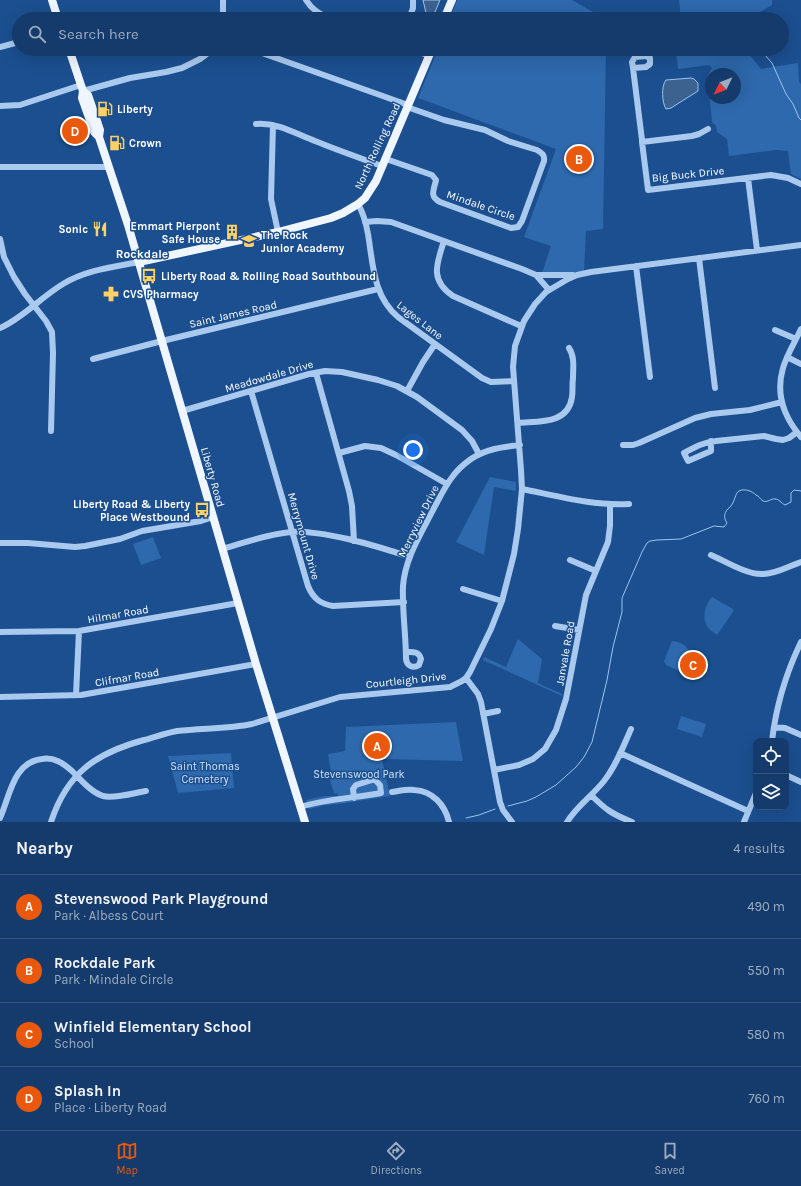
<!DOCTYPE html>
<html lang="en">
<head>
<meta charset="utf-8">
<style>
	body { margin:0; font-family:Karla,sans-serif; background:#214673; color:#f1f3f6 }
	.controls { position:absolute; right:12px; bottom:12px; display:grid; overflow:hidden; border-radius:8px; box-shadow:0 4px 16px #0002 }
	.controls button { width:36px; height:36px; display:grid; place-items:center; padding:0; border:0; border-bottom:1px solid #33557e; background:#143b6b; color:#f1f3f6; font:20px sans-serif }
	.compass { position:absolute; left:705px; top:68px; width:36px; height:36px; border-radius:50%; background:#143b6b; box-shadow:0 4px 16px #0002; rotate:227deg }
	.you { position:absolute; left:413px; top:450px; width:14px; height:14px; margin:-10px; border:3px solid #fff; border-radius:50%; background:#1a73e8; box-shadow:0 0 0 6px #1a73e833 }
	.badge { display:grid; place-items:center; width:26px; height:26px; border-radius:50%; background:#ea580c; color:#fff; font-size:13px; font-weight:700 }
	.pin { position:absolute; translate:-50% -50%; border:2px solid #fff; box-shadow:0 1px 4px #0006 }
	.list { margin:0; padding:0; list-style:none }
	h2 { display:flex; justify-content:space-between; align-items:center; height:52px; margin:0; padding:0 16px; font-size:17px }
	h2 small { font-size:13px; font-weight:400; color:#9dadc1 }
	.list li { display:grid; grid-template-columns:26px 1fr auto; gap:12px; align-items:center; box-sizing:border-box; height:64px; padding:0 16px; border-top:1px solid #33557e }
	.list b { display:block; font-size:15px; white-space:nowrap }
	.list p { margin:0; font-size:13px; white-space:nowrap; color:#9dadc1 }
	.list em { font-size:13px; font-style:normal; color:#9dadc1 }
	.icon { flex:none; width:22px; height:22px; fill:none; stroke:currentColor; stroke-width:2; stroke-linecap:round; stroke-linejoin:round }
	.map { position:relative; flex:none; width:801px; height:822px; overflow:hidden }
	.search { position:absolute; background:#143b6b; box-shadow:0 4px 16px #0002; left:12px; right:12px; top:12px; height:44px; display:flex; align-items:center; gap:10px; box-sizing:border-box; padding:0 14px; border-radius:22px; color:#9dadc1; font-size:15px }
	.sheet { height:308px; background:#143b6b }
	nav { display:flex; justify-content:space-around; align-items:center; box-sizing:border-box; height:56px; border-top:1px solid #33557e; background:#143b6b; font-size:11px; color:#9dadc1 }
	nav a { display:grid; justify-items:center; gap:2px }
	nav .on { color:#ea580c }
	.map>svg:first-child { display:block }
	.green { fill:#2e69ad }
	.water { fill:#3c6290; stroke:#9cc4f0 }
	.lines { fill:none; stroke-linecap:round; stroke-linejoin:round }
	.stream { stroke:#9cc4f0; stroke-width:1 }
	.minor { stroke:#a9c9ee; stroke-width:6 }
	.major { stroke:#f0f6ff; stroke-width:8 }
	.labels { text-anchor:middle; stroke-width:3; stroke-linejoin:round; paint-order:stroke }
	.poi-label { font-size:11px; font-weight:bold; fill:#fff; stroke:#1b4f8f; text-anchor:start }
	.street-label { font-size:11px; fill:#fff; stroke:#1b4f8f }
	.park-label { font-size:11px; fill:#cfe3fa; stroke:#1b4f8f }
	.neighbourhood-label { font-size:12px; font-weight:bold; fill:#fff; stroke:#1b4f8f }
</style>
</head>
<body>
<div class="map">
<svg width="801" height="822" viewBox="0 0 801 822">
	<rect width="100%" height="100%" fill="#1b4f8f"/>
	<path class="green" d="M457 0H572L605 19H450Z
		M679 0H772V5L748 19H681Z
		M438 49H606L603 229 586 231 584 271 563 273H542L551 246 524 237 556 149 418 98Z
		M676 49H745L761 69 798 63 799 82 801 84V179L791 174 788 151 776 150 729 156 727 139 717 132 716 126 712 122 710 100 711 98H735V74H711V89L707 77 712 68 709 65 678 69Z
		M490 477 516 482V491L494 487 484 555 456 542Z
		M153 537 161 558 141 565 133 544Z
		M712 597 733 609V612L717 635C713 632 708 629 706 624 702 616 706 603 712 597Z
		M518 639 542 659 538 683 562 694V696L483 660 484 657 506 667Z
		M672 641C678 642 683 643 687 648 697 658 693 663 688 675L666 665 664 661Z
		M681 716 706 724 702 737 677 729Z
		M456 722 463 761 382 759 390 796 339 804 326 805 309 809 306 800 325 796H338L337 793 334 794 330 780 332 778 328 754 345 751 346 727Z
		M231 753 234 788 178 793 168 756Z"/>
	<path class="water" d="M423 0H440L435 12 433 14 426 13Z
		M691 78 694 79 698 83V91L671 108 666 109C662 103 661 86 666 80Z"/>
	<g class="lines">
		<path class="stream" d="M759 49 764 54 772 63 786 94 793 104 799 118 801 120
			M508 806 527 801 536 797 556 785 576 767 584 757 592 742 607 680 613 647 622 612V598L642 552 647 543 650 541 657 540 681 539 714 526 724 527 727 523C723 517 724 512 730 507 735 502 735 493 739 491 744 488 752 491 756 495 759 496 760 499 763 501 768 503 771 498 775 499 779 499 781 503 785 505L791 502V493L794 490 801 491
			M466 818 479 815 495 809"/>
		<path class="minor" d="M306 0C312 10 320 15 331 19
			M223 19V0
			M409 19 413 8V0
			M0 47 19 42
			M251 49 408 105
			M413 49 429 56
			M633 68 646 67 650 64V58L646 56 635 57 632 62 633 68 642 140V142L648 190 771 175 788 178 801 184
			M83 91 130 78 166 72 182 68 200 59 213 49
			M0 106 20 105 81 85
			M256 124C277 122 296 134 315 141 337 150 360 158 382 166
			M273 125 271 199 278 232
			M642 142 692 136 699 134 708 129
			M386 159 432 175 436 180C434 190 429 196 440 202L511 228 518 227 522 221 544 161C545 155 542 153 537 150L508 141 485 130 444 120 407 107
			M0 167H109
			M748 178 757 250
			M358 204C364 214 366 223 368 234 373 264 373 296 398 317L482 378 491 382 514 381
			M365 222 377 221 391 222 522 269 536 275 549 290
			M0 239 4 257 14 277 25 294 46 321 52 332 53 353 51 431
			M444 241C437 263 429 280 453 296L521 326
			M699 258 715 388
			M636 266 650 377
			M536 275H573
			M0 328C23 318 41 297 63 284 86 270 113 267 139 262
			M801 329C795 342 787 354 783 368 775 395 784 417 801 437
			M775 330 796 339
			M787 357 801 364
			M93 359 162 341 378 289
			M316 373 349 491 352 506 354 541
			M251 391 308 586C313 598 320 604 333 606L404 602
			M407 391 423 362 435 344
			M182 411 309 374 325 371 342 372 378 380 397 386 417 397 462 430 472 441 479 454
			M518 423C538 421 568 425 572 397 573 391 572 385 573 378 573 368 575 357 569 348
			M711 441V451L688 461 684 453C695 447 704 442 716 441L764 436 776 439 783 440 789 438 797 432
			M623 445H633L639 443 695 418 711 414 750 410 782 402
			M339 453 365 446 381 448 396 455 447 484
			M522 489C557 496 593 506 629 504
			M0 543H28L75 547 85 546 120 539 142 531 201 521 213 517
			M222 549C244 543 267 534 291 532 310 531 329 535 348 539 369 544 389 550 410 557
			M711 555C725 561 747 575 763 574 776 574 789 566 801 562
			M570 560 596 571
			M463 589 502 601
			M555 626 579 630
			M0 632 79 631 238 603
			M406 652C413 652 419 651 421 659L419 665C413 669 407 666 406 659 406 635 402 610 403 586 405 558 421 534 433 510 439 499 445 486 453 476 458 469 464 464 471 459 486 449 502 447 520 445
			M466 678 478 694 481 702 500 802 503 810 512 822
			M76 695 79 631
			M0 697 81 695 256 664
			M483 714 498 711
			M774 727 785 728 801 735
			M772 741C776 706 786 673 801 642
			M620 753 748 811
			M494 770 519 765 533 759 545 749 556 730 566 699 586 595 608 542 610 526V505
			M786 775 801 782
			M392 792C399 791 407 789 414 790 433 791 445 805 449 822
			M591 795C606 810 612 814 632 822
			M300 807C326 799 354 798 381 793L380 785 375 780H372L356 785 353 789 354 798
			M0 818C10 796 13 762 42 759 54 757 63 763 72 771 81 780 91 792 103 796 114 799 134 793 146 791
			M51 822C67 773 96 753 144 740 155 737 166 733 177 731 202 728 228 729 252 724L340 697 450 687 462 681 466 678 470 672 491 629 502 601 514 554 518 529 522 489 521 470 513 367 515 346 524 321 535 304 546 292 568 279 577 275 591 272 801 245
			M567 822C577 806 592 796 604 781 616 766 623 747 631 729
			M744 822 756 793"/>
		<path class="major" d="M52 0 58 19
			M444 19 452 0
			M69 49 83 91 82 98 94 132 99 137
			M83 91 88 95 97 121 100 130 99 137 128 225 256 664 305 822
			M139 262 278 232 331 218 343 213 358 204 365 198 376 181 432 49"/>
	</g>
	<defs>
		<symbol id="fuel-bare" viewBox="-9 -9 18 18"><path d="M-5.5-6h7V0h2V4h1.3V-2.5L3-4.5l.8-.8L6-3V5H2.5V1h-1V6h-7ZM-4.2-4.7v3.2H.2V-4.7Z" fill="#ffd166" stroke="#1b4f8f" stroke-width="2.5" paint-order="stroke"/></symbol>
		<symbol id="restaurant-bare" viewBox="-9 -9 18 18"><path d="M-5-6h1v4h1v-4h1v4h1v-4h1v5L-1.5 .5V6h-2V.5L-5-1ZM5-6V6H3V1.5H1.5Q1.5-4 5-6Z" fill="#ffd166" stroke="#1b4f8f" stroke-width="2.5" paint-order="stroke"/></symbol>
		<symbol id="building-bare" viewBox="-9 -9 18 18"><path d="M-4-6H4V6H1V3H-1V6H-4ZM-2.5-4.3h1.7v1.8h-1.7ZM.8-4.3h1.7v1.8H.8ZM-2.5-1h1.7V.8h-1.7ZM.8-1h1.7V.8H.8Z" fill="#ffd166" stroke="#1b4f8f" stroke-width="2.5" paint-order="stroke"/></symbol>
		<symbol id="school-bare" viewBox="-9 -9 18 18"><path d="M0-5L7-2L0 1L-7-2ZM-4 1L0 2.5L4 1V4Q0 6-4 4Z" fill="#ffd166" stroke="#1b4f8f" stroke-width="2.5" paint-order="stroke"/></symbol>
		<symbol id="bus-bare" viewBox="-9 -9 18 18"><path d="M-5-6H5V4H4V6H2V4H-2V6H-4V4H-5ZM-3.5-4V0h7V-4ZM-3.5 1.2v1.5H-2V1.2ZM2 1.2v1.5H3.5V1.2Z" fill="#ffd166" stroke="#1b4f8f" stroke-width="2.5" paint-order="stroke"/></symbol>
		<symbol id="pharmacy-bare" viewBox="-9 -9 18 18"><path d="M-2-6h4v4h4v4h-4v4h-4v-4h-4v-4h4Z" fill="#ffd166" stroke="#1b4f8f" stroke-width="2.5" paint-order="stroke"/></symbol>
	</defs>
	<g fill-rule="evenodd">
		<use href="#fuel-bare" x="94" y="98" width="22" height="22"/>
		<use href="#fuel-bare" x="106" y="132" width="22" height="22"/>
		<use href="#restaurant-bare" x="89" y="218" width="22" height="22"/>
		<use href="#building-bare" x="221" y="221" width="22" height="22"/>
		<use href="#school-bare" x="238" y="230" width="22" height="22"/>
		<use href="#bus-bare" x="138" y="265" width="22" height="22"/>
		<use href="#pharmacy-bare" x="100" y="283" width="22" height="22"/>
		<use href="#bus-bare" x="191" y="499" width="22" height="22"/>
	</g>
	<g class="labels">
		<g class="poi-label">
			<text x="117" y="113">Liberty</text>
			<text x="129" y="147">Crown</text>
			<text x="220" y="230" text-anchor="end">Emmart Pierpont<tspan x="220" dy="13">Safe House</tspan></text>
			<text x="88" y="233" text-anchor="end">Sonic</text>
			<text x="261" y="239">The Rock<tspan x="261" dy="13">Junior Academy</tspan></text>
			<text x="161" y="280">Liberty Road &amp; Rolling Road Southbound</text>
			<text x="123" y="298">CVS Pharmacy</text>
			<text x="190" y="508" text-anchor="end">Liberty Road &amp; Liberty<tspan x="190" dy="13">Place Westbound</tspan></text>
		</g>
		<g class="street-label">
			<text transform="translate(377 146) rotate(-65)" y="4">North Rolling Road</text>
			<text transform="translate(688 174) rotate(-6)" y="4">Big Buck Drive</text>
			<text transform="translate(481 205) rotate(19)" y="4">Mindale Circle</text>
			<text transform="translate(233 314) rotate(-13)" y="4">Saint James Road</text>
			<text transform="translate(420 320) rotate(38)" y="4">Lages Lane</text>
			<text transform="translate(269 376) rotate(-16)" y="4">Meadowdale Drive</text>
			<text transform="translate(213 477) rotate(74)" y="4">Liberty Road</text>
			<text transform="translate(418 521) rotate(-64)" y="4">Merryview Drive</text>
			<text transform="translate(304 536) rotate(74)" y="4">Merrymount Drive</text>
			<text transform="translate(118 614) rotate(-10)" y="4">Hilmar Road</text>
			<text transform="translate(565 653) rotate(-80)" y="4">Janvale Road</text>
			<text transform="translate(127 677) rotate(-10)" y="4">Clifmar Road</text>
			<text transform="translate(406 680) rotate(-6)" y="4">Courtleigh Drive</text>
		</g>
		<g class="park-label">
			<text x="205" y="770">Saint Thomas<tspan x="205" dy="13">Cemetery</tspan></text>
			<text x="359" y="778">Stevenswood Park</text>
		</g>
		<g class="neighbourhood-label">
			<text x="142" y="258">Rockdale</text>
		</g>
	</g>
</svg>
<div class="controls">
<button><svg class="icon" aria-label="locate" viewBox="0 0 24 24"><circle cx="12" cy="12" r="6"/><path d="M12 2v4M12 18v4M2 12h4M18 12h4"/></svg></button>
<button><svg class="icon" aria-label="layers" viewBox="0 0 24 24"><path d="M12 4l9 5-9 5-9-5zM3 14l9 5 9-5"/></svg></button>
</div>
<svg class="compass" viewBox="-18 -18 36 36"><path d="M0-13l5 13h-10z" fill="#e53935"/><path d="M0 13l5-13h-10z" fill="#9dadc1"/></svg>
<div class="you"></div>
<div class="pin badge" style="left:377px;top:746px">A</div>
<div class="pin badge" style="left:579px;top:159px">B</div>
<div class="pin badge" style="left:693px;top:665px">C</div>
<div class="pin badge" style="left:75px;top:131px">D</div>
<div class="search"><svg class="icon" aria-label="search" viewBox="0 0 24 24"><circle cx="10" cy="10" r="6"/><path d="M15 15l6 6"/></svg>Search here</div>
</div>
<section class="sheet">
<h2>Nearby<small>4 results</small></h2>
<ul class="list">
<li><span class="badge">A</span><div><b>Stevenswood Park Playground</b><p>Park · Albess Court</p></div><em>490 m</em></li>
<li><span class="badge">B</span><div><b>Rockdale Park</b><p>Park · Mindale Circle</p></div><em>550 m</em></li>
<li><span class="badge">C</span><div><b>Winfield Elementary School</b><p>School</p></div><em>580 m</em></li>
<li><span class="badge">D</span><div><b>Splash In</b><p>Place · Liberty Road</p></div><em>760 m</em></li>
</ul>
</section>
<nav>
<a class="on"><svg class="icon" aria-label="map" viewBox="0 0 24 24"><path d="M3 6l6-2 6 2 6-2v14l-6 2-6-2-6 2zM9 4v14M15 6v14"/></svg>Map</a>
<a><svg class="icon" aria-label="directions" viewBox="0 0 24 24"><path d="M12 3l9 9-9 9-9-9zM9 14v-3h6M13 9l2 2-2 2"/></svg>Directions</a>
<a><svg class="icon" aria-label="saved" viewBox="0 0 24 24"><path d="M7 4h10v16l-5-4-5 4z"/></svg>Saved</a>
</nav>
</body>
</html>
